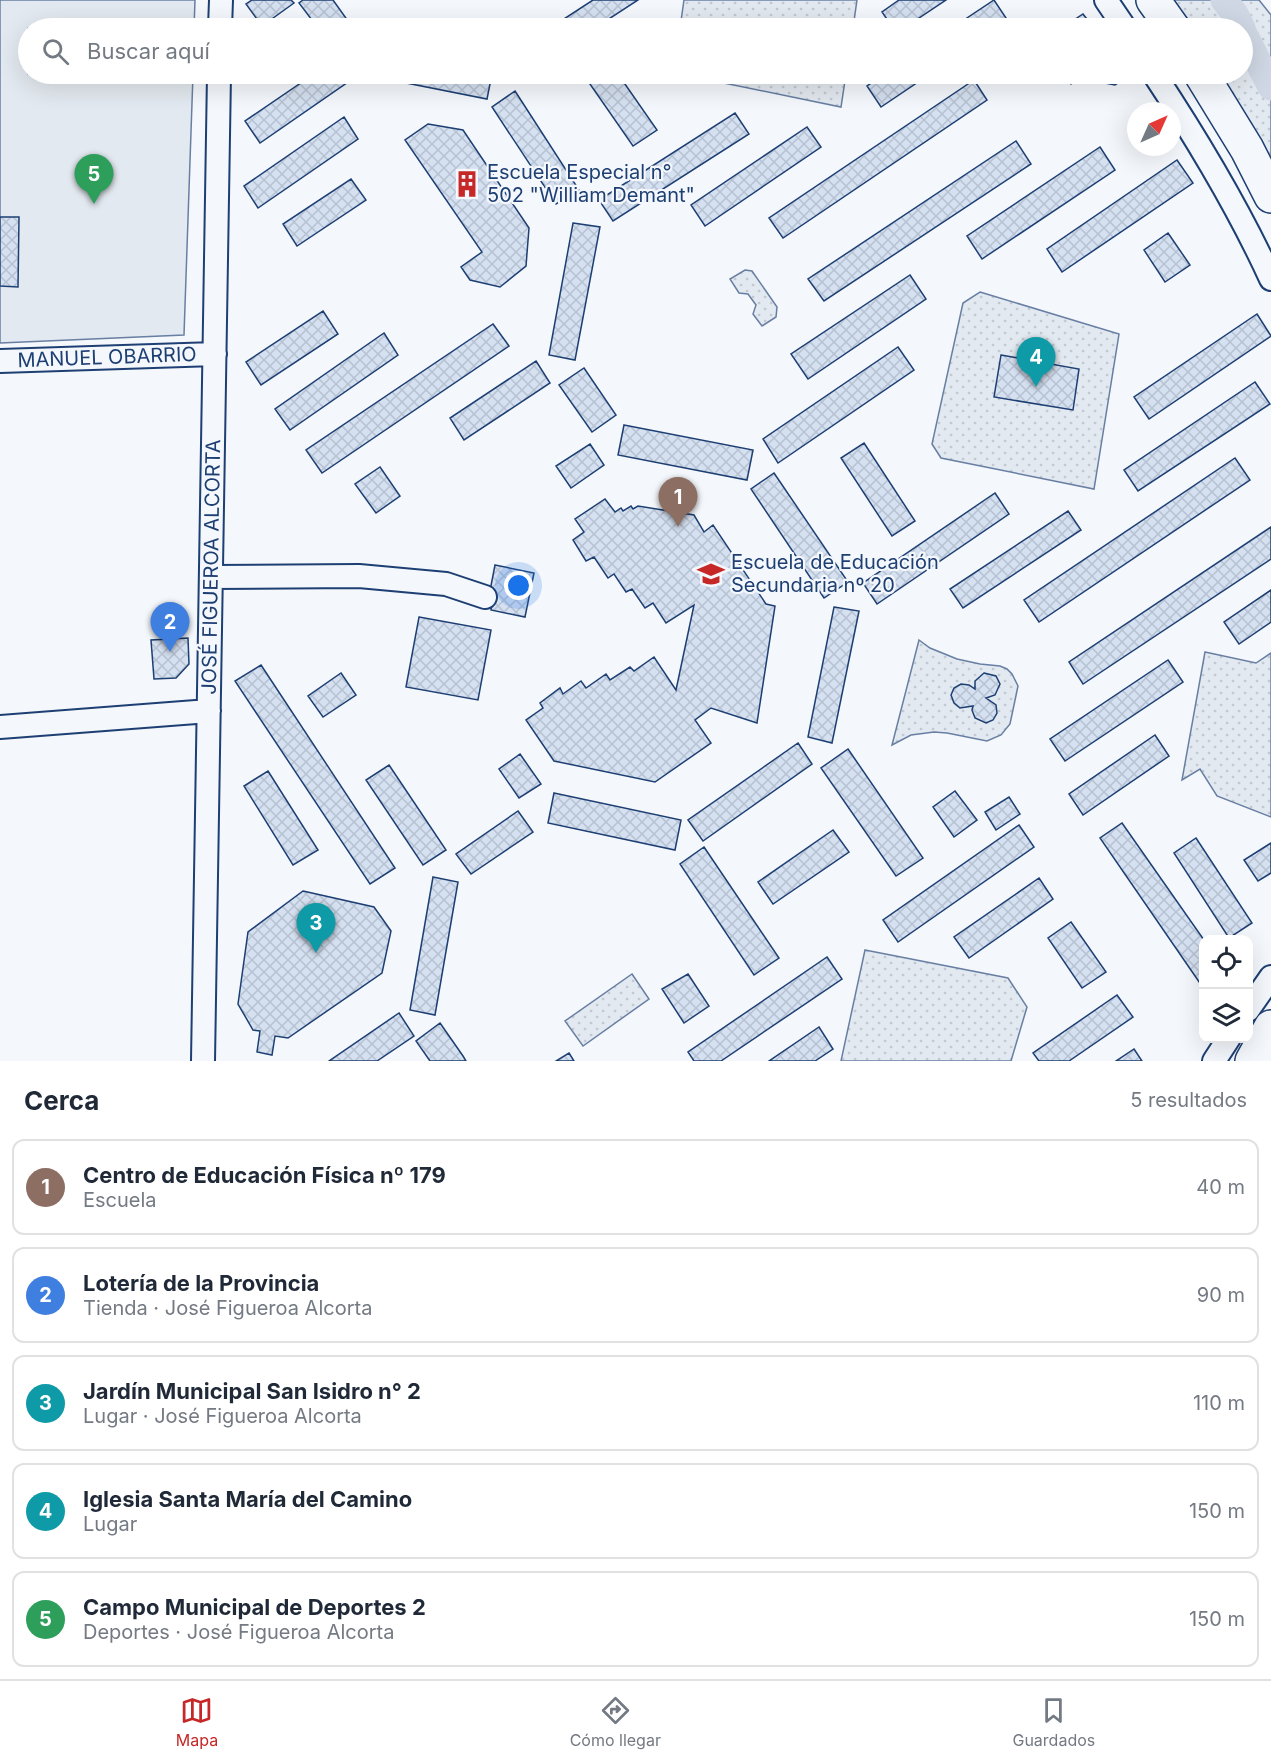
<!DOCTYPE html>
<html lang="es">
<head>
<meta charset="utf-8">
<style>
	body { margin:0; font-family:Inter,sans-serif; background:#f2f2f3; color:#1f2937 }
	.controls { position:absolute; right:18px; bottom:18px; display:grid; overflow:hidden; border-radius:12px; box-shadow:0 6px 24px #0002 }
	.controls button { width:54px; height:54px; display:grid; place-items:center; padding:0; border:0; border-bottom:2px solid #e0e1e3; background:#fff; color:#1f2937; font:30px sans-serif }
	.compass { position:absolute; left:1127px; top:102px; width:54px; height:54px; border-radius:50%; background:#fff; box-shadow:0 6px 24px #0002; rotate:45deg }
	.you { position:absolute; left:519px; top:586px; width:21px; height:21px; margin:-15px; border:4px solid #fff; border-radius:50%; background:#1a73e8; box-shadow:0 0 0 9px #1a73e833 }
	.badge { display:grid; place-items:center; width:39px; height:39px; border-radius:50%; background:#c62828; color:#fff; font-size:20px; font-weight:700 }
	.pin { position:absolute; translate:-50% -50px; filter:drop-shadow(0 2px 3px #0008) }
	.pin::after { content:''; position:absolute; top:32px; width:21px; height:18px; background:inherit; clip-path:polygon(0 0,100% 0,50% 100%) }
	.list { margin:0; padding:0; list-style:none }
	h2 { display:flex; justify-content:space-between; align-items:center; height:78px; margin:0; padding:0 24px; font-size:26px }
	h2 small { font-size:20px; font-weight:400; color:#747a83 }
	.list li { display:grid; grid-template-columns:39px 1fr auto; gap:18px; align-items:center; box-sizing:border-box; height:96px; margin:0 12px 12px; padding:0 12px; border:2px solid #e0e1e3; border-radius:12px }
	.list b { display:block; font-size:22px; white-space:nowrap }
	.list p { margin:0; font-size:20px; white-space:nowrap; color:#747a83 }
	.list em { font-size:20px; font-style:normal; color:#747a83 }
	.icon { flex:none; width:33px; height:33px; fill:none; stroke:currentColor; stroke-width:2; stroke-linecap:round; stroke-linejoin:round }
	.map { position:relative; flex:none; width:1271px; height:1061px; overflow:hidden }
	.search { position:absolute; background:#fff; box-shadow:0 6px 24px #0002; left:18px; right:18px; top:18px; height:66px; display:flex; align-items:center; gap:15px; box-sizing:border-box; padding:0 21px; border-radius:33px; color:#747a83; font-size:22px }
	.sheet { height:618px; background:#fff }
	nav { display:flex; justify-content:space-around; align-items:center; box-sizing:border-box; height:84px; border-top:2px solid #e0e1e3; background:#fff; font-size:16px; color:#747a83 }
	nav a { display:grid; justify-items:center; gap:3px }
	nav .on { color:#c62828 }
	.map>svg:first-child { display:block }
	.grass { fill:url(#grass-dots); stroke:#687fa3; stroke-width:1.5 }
	.garden { fill:#e3e9f0; stroke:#687fa3; stroke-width:1.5 }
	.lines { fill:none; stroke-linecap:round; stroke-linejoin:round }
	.canal { stroke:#cfd7e4; stroke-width:27 }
	.building { fill:url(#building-cross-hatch); stroke:#1d3f73; stroke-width:1.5 }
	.street-casing { stroke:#1d3f73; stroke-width:26 }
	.secondary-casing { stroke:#1d3f73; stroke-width:36 }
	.street { stroke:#f4f7fb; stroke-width:22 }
	.secondary { stroke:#f4f7fb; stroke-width:33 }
	.labels { text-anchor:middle; stroke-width:4.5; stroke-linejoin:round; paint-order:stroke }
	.poi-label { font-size:20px; fill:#1d3f73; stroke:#f4f7fb; text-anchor:start }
	.street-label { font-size:20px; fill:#1d3f73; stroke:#f4f7fb }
</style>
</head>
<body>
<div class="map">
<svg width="1271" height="1061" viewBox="0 0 1271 1061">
	<defs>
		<pattern id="grass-dots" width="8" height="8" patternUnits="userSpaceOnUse" patternTransform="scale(1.5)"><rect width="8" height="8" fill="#e3e9f0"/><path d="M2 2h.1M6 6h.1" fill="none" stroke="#c2c9d1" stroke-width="1.8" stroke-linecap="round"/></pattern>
		<pattern id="building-cross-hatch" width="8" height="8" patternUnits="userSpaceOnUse" patternTransform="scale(1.5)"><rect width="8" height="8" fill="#d5e0f0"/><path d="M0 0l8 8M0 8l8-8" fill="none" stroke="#b6c1d1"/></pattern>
	</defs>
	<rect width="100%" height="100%" fill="#f4f7fb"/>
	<path class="grass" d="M684 0H857L853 28H680Z
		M1170 0H1259L1271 15V165L1220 74H1242V28H1190Z
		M680 74H846L841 107Z
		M745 270 752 271 777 307 776 317 762 326 753 314 756 305 748 294 739 293 730 279Z
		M980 292 1119 334 1094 489 941 458 932 444 963 303Z
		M919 640 930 648 957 659 980 664 1000 666 1007 669 1012 674 1018 686 1010 724 1001 735 987 741 947 733 934 732 911 735 892 745Z
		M1205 652 1256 663 1271 653V817L1217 796 1200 769 1182 780Z
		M865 950 1008 978 1027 1007 1011 1061H841Z
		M632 974 649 999 583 1046 565 1021Z"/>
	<path class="garden" d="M0 0H195L194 28H28V74H193L184 335 0 343Z"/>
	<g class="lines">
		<path class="canal" d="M1224 0 1235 14 1242 28
			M1242 30 1271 87"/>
	</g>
	<path class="building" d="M252 0H291L294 3 262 26 246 4Z
		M303 0H333L353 28H318L299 3Z
		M593 0H638L595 28H550Z
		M899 0H946L904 28H893L882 12Z
		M994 0 1008 21 997 28H952Z
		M1083 14 1094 28H1070L1071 22Z
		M314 74H341L348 82 260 143 245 121Z
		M361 74H492L487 99Z
		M514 74H527L518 79Z
		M583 74H618L657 130 633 146Z
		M885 74H930L881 107 867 86Z
		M1063 74H1126L1128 76 1115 85 1079 78 1071 84Z
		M974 80 987 100 783 238 769 218Z
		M515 91 579 190 556 204 492 107Z
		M735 113 749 134 613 221 599 200Z
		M344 117 358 139 258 208 244 186Z
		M428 124 463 130 529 228 526 266 500 287 470 280 461 267 482 252 405 140Z
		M807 127 821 147 705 226 691 205Z
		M1016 141 1031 164 824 301 808 279Z
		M1100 147 1115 170 982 259 967 236Z
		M1177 160 1193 183 1062 272 1047 249Z
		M351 179 366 200 297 246 283 224Z
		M0 217H19L18 287 0 286Z
		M573 223 600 227 575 360 549 355Z
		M1168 233 1190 265 1165 282 1144 250Z
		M910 275 926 299 808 379 791 354Z
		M323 311 338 334 261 385 246 362Z
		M1257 314 1271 336 1149 419 1134 397Z
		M493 324 509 346 322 473 306 450Z
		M384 333 398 355 290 430 275 409Z
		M898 347 914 370 778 463 763 439Z
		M1001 355 1079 369 1073 410 994 397Z
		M536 361 550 383 464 440 450 418Z
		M584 368 616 415 592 432 559 385Z
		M1255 382 1270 404 1138 491 1124 470Z
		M624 425 753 450 747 480 618 455Z
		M864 443 915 521 892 536 841 458Z
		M590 444 604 465 571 488 556 466Z
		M1235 458 1250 480 1039 622 1024 600Z
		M380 467 400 496 376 513 355 484Z
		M774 473 848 582 824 598 751 489Z
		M995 493 1009 514 877 604 863 583Z
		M605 499 615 512 621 508 623 511 631 506 633 509 638 506 694 515 704 532 713 525 766 604 775 606 757 723 711 708 695 720 711 743 655 782 554 761 526 720 543 708 540 703 560 688 563 694 581 681 586 688 606 674 610 680 630 667 634 671 654 657 676 690 694 605 666 623 653 603 645 608 632 589 626 592 614 574 608 578 594 557 586 561 573 540 584 532 575 519Z
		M1068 511 1081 530 963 608 950 589Z
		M1271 527V559L1083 684 1069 662Z
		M495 565 534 573 525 617 491 610 493 596H489Z
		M1271 590V622L1239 644 1224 622Z
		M834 607 859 611 832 743 808 737Z
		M419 617 491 630 478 700 406 687Z
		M188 638 189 664 176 678 154 679 151 640Z
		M1168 660 1183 682 1065 761 1050 739Z
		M261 665 395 868 370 884 235 681Z
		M341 673 356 695 323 717 308 696Z
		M984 673 996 676 1000 684 995 695 986 698 996 705 997 713 993 720 986 723 975 718 972 710 973 706 960 708 954 703 951 695 954 688 961 684 969 685 975 689V681Z
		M1155 735 1169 756 1083 815 1069 794Z
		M798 743 812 764 703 841 688 820Z
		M848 749 923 858 896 876 821 768Z
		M520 754 541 784 519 798 499 769Z
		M389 765 446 850 423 865 366 780Z
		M268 771 318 850 293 865 244 786Z
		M955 791 977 820 954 837 933 807Z
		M554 793 681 820 675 850 548 823Z
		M1009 797 1020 814 996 830 985 812Z
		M518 811 533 832 471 874 456 854Z
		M1122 823 1204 940V989L1100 838Z
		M1019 825 1034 847 898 942 883 920Z
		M833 830 849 852 773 904 758 882Z
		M1196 838 1252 923 1229 938 1174 853Z
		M1271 843V873L1258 881 1244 860Z
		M704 847 779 958 754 975 680 864Z
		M433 877 458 882 435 1015 410 1010Z
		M1039 878 1053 899 969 958 954 937Z
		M303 891 374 907 391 931 382 973 288 1038 275 1036 272 1055 257 1052 260 1031 253 1030 238 1004 248 932Z
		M1071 922 1106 972 1082 988 1048 938Z
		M827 957 842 979 721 1061H694L688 1052Z
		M688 974 709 1006 684 1023 662 989Z
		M1117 995 1133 1017 1069 1061H1039L1033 1053Z
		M399 1013 414 1036 377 1061H329Z
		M440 1023 463 1056 466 1061H430L416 1041Z
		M819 1027 833 1049 815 1061H769Z
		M1134 1049 1142 1061H1116Z
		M569 1053 574 1061H556Z"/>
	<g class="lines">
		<defs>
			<path id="street" d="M1106 0 1125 28
				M220 28 221 0
				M1154 74C1197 139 1238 207 1271 279
				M0 361 215 354
				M211 577 359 576 446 584 485 597
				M0 727 209 711
				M1248 1010 1271 977
				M203 1061 219 74
				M1214 1061 1229 1038"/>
			<path id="secondary" d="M1153 0 1173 28
				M1201 74 1247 149 1271 196
				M1252 1061 1271 1027"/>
		</defs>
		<use href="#street" class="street-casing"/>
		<use href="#secondary" class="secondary-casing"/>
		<use href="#street" class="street"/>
		<use href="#secondary" class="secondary"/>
	</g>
	<defs>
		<symbol id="building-bare" viewBox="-9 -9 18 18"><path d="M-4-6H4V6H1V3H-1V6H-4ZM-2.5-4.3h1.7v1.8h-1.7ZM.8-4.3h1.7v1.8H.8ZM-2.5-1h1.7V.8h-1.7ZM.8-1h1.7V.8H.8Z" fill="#c62828" stroke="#f4f7fb" stroke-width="2.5" paint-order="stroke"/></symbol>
		<symbol id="school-bare" viewBox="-9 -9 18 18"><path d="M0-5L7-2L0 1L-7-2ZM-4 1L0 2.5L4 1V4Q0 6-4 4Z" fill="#c62828" stroke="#f4f7fb" stroke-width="2.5" paint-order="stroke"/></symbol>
	</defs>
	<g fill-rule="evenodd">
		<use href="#building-bare" x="448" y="165" width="38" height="38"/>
		<use href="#school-bare" x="692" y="555" width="38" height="38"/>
	</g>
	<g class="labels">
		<g class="poi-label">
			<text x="487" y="179">Escuela Especial n°<tspan x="487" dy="23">502 "William Demant"</tspan></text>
			<text x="731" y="569">Escuela de Educación<tspan x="731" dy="23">Secundaria nº 20</tspan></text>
		</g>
		<g class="street-label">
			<text transform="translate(107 357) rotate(-2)" y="7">MANUEL OBARRIO</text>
			<text transform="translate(211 567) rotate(-89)" y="7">JOSÉ FIGUEROA ALCORTA</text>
		</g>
	</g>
</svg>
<div class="controls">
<button><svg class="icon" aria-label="locate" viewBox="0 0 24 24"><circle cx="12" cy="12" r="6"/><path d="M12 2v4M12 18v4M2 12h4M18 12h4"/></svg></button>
<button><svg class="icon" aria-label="layers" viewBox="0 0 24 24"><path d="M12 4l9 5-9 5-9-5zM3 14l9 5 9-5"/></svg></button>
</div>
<svg class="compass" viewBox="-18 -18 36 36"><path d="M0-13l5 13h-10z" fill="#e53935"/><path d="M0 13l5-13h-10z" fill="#747a83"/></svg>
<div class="you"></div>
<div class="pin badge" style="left:678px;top:527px;background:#8d6e63">1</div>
<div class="pin badge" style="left:170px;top:652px;background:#3f7fe0">2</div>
<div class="pin badge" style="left:316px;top:953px;background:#0f9aa8">3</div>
<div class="pin badge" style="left:1036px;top:387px;background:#0f9aa8">4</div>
<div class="pin badge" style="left:94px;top:204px;background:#2e9e5b">5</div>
<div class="search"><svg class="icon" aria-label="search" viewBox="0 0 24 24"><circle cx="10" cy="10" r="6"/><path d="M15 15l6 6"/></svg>Buscar aquí</div>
</div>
<section class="sheet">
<h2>Cerca<small>5 resultados</small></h2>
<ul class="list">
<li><span class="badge" style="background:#8d6e63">1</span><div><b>Centro de Educación Física nº 179</b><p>Escuela</p></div><em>40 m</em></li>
<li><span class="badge" style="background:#3f7fe0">2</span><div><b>Lotería de la Provincia</b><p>Tienda · José Figueroa Alcorta</p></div><em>90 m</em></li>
<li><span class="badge" style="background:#0f9aa8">3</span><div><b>Jardín Municipal San Isidro n° 2</b><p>Lugar · José Figueroa Alcorta</p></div><em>110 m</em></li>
<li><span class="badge" style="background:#0f9aa8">4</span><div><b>Iglesia Santa María del Camino</b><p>Lugar</p></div><em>150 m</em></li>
<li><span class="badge" style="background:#2e9e5b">5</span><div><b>Campo Municipal de Deportes 2</b><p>Deportes · José Figueroa Alcorta</p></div><em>150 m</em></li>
</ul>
</section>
<nav>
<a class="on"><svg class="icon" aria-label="map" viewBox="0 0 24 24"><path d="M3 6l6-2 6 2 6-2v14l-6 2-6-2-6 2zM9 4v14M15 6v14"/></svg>Mapa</a>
<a><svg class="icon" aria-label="directions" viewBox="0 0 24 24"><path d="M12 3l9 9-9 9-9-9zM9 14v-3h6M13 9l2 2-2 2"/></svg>Cómo llegar</a>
<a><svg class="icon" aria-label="saved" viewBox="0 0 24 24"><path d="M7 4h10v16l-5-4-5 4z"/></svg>Guardados</a>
</nav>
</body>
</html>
